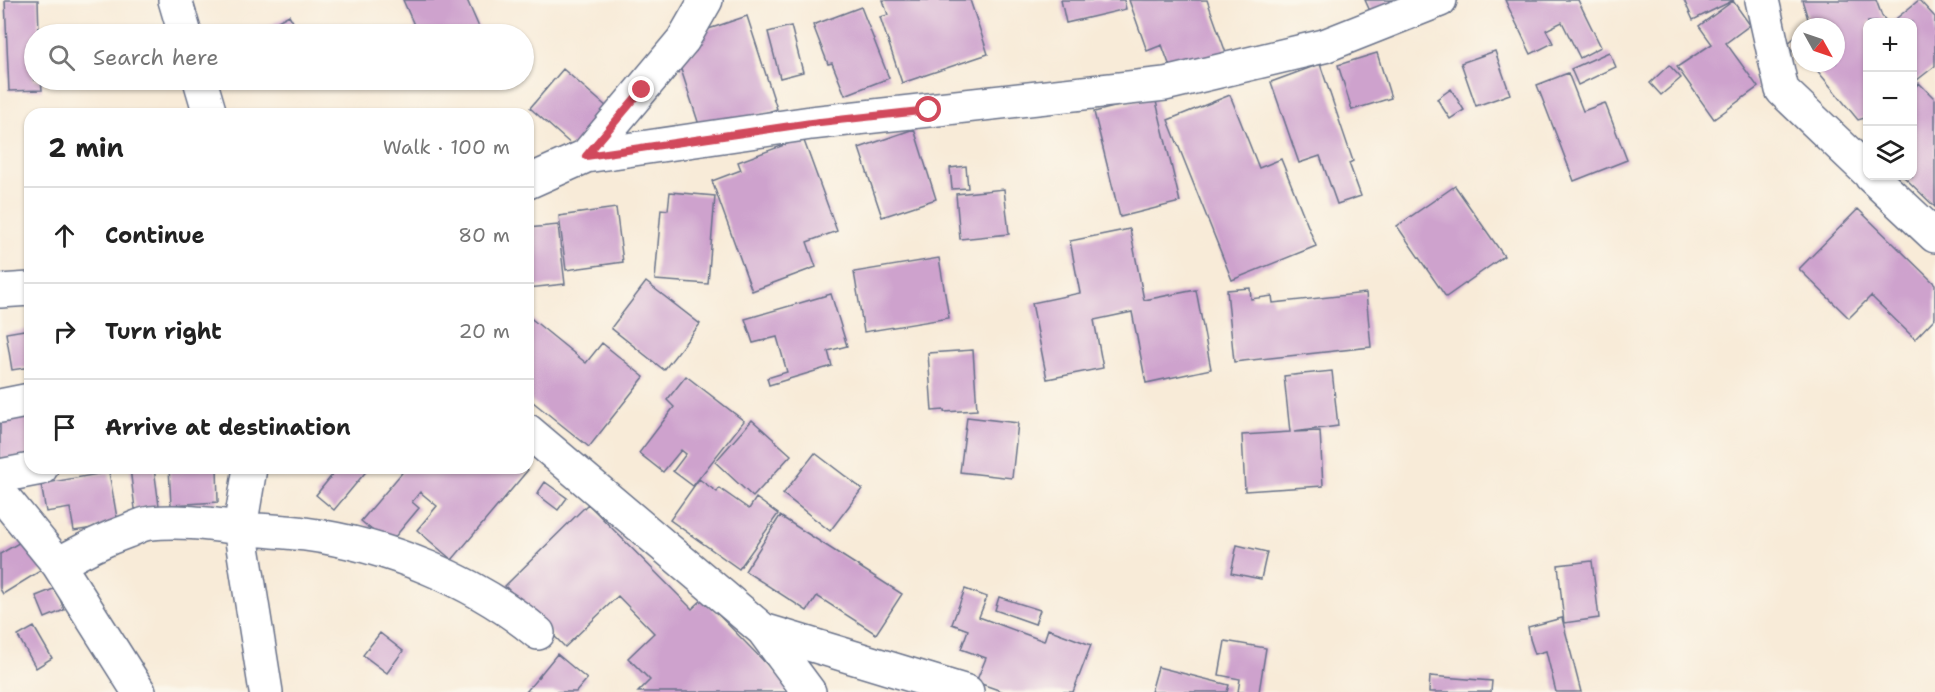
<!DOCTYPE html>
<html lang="en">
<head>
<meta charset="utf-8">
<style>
	body { margin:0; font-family:"Shantell Sans",sans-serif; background:#f6f6f6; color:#222 }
	.controls { position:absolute; right:18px; top:18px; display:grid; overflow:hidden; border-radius:12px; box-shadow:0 2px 4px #0004 }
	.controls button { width:54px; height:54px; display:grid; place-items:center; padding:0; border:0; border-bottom:2px solid #e0e0e0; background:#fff; color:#222; font:30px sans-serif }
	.compass { position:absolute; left:1791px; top:18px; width:54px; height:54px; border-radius:50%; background:#fff; box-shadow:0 2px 4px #0004; rotate:130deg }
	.stop { position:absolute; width:18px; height:18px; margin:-14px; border:4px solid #d1495b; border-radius:50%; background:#fff }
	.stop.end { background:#d1495b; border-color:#fff; box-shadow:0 2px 6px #0008 }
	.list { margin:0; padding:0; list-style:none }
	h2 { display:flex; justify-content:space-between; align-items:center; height:78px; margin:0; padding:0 24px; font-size:26px }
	h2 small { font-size:20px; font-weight:400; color:#767676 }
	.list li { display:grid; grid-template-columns:39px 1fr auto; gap:18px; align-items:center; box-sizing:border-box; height:96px; padding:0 24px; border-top:2px solid #e0e0e0 }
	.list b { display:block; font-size:22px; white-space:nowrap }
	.list em { font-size:20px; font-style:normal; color:#767676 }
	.icon { flex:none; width:33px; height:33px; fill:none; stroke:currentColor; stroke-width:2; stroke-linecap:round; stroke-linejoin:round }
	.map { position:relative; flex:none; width:1935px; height:692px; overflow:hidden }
	.search { position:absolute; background:#fff; box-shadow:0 2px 4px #0004; left:24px; top:24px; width:510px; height:66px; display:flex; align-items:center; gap:15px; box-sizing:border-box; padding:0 21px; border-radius:33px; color:#767676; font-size:22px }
	.panel { position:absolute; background:#fff; box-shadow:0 2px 4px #0004; left:24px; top:108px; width:510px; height:366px; border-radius:18px }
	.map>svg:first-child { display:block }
	.building { fill:#cea2cd }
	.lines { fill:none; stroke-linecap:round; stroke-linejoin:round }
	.minor-casing { stroke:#687189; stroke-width:36 }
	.minor { stroke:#fff; stroke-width:33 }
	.route { stroke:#d1495b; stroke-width:8 }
</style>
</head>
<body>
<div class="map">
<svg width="1935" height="692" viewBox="0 0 1935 692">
	<rect width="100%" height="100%" fill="#fbf7ec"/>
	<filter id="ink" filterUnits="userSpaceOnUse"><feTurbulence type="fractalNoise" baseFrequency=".0167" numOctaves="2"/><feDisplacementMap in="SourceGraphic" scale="12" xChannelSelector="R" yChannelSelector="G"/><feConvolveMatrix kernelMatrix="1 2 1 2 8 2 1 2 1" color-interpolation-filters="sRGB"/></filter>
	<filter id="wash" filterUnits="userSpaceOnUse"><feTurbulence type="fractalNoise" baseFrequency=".008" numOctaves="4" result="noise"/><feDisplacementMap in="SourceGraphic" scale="24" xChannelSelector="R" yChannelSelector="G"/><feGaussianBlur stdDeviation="1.35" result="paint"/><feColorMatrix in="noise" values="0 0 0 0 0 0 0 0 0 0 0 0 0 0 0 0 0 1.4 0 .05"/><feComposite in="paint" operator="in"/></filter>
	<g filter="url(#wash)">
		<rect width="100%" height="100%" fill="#f8ebd8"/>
		<g id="blocks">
			<path class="building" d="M5 0H38L39 34H34V80H41L42 90 9 91Z
				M403 0H467L482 34H418Z
				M883 0H970L988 54 902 83 880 17 888 15Z
				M1061 0H1124L1126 9 1066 23Z
				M1129 0H1207L1226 53 1172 72 1162 45 1147 51Z
				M1365 0H1417L1375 22Z
				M1505 0H1578L1601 47 1580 58 1562 22 1546 30 1553 43 1531 54Z
				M1684 0H1734L1693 20Z
				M1802 0H1876L1882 16 1887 22H1868V117L1858 120 1811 63H1836V27H1808L1810 25Z
				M1919 0 1935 17V66L1912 84V22H1892Z
				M1733 1 1750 25 1726 43 1758 87 1714 119 1677 67 1712 44 1699 26Z
				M861 7 889 78 845 95 832 63 828 64 813 25Z
				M289 15 300 34H254Z
				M747 16 777 109 702 134 677 57 696 51 691 35Z
				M791 26 803 72 780 78 768 32Z
				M1800 33V59L1787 44Z
				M1495 51 1510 94 1476 106 1461 63Z
				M1609 52 1616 67 1578 85 1571 69Z
				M1377 53 1391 98 1352 110 1338 65Z
				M1320 64 1353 161 1349 163 1361 196 1337 204 1320 156 1299 163 1271 82Z
				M1669 65 1681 78 1661 95 1650 83Z
				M563 69 607 107 573 146 530 108Z
				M1568 73 1583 111 1605 103 1627 160 1574 181 1537 85Z
				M1919 83 1935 99V207L1903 176H1912V90Z
				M1451 89 1464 110 1450 119 1437 99Z
				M1230 95 1259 168 1281 159 1316 246 1232 280 1168 120Z
				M1155 97 1180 202 1120 217 1094 112Z
				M914 129 936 199 882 217 859 148Z
				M803 138 837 231 807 242 816 267 752 291 712 181 741 170 738 162Z
				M966 166 968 188 952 189 950 168Z
				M1455 186 1504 256 1446 297 1397 226Z
				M1004 189 1009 234 960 239 956 194Z
				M670 192 715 196 708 284 655 280 661 209 668 210Z
				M616 208 623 262 566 270 559 216Z
				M1858 209 1935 284V318L1915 339 1871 296 1849 318 1799 269Z
				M558 225 565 284 528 288V228Z
				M1130 229 1144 300 1196 290 1211 369 1146 383 1132 312 1094 320 1103 368 1047 379 1032 303 1080 293 1070 241Z
				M939 258 949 318 864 332 854 272Z
				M646 282 700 324 664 370 611 328Z
				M1250 288 1251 299 1272 296 1273 303 1366 293 1371 347 1234 362 1227 290Z
				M831 294 847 346 828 351 832 366 769 385 767 378 787 372 777 337 753 343 745 319Z
				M528 316 586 363 602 343 644 377 589 447 528 398Z
				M30 329V367L12 370 6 333Z
				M973 350 977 410 944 412V410L932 411 928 353Z
				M1332 371 1338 426 1294 432 1320 431 1323 486 1245 491 1242 435 1290 432 1284 376Z
				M686 376 744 421 693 486 673 471 686 454 681 450 663 472 639 453 674 407 667 400Z
				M30 409V456L0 460V412Z
				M967 417 1018 423 1012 478 960 472Z
				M752 420 791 455 753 497 715 462Z
				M815 453 862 489 830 531 783 494Z
				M130 468H154L159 506 135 509Z
				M169 468H217L218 502 171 505Z
				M338 468H369L334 510 316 495Z
				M406 468H525L528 470 452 560 417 530 437 506 420 492 412 502 419 508 389 544 361 521Z
				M109 472 118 524 74 531 70 508 46 512 41 484Z
				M699 479 717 492 719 488 749 509 756 498 778 514 739 569 670 520Z
				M545 482 567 498 558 510 537 494Z
				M588 504 692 609 703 599 794 692H638L650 680 628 658 654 633 618 596 565 647 505 586Z
				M780 516 902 594 876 634 817 596 807 611 745 571Z
				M27 538 45 568 3 594 0 589V554Z
				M1237 545 1267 552 1261 579 1231 573Z
				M1592 561 1599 618 1564 623 1558 565Z
				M56 588 64 610 45 618 36 596Z
				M965 589 987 597 979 617 1044 641 1048 629 1091 645 1073 692H1004L976 682 986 658 961 649 968 630 952 624Z
				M999 597 1040 610 1035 624 995 610Z
				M1562 618 1563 622 1581 692H1556L1546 651 1535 654 1530 639 1528 627Z
				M34 627 52 658 36 668 18 636Z
				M380 633 403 651 387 673 363 655Z
				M1225 641 1266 648 1259 692H1238L1240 679 1219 675Z
				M557 654 587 679 576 692H526Z
				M1158 667 1229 685 1227 692H1151Z
				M1430 676 1492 681 1491 692H1429Z"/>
		</g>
	</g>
	<g filter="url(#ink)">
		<use href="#blocks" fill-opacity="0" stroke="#687189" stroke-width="1.5"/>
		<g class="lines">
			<defs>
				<path id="minor" d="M175 0 185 34
					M1762 0 1782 90 1868 172
					M200 80 210 114
					M586 156 811 123 1165 84 1324 46 1440 0
					M1871 176 1935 236
					M528 182 586 156 683 40 706 0
					M0 291 30 289
					M0 406 30 400
					M528 431 763 630 967 692
					M250 468 240 528 266 692
					M0 476 41 468
					M0 493 58 564 139 692
					M58 564C82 551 102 540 128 531 135 528 142 524 150 523 182 520 209 524 241 528 262 531 283 531 305 534 387 545 474 580 538 633
					M763 630 809 692"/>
			</defs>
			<use href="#minor" class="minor-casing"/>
			<use href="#minor" class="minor"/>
		</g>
	</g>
	<g class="lines" filter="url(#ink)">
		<path class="route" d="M642 90 586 156 811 123 929 110"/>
	</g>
</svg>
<div class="controls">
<button>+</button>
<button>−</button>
<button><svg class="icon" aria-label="layers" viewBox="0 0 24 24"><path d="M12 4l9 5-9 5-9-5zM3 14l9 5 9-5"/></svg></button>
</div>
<svg class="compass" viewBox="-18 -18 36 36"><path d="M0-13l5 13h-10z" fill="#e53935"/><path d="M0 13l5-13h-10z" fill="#767676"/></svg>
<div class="stop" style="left:929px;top:110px"></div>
<div class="stop end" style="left:642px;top:90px"></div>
<div class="search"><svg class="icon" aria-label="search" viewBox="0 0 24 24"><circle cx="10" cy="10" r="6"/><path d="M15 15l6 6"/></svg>Search here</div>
<section class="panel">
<h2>2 min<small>Walk · 100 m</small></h2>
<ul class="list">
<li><svg class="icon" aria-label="ahead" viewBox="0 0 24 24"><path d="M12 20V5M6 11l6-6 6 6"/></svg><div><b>Continue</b></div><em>80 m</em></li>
<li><svg class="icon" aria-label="right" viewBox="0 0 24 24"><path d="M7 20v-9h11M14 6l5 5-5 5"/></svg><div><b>Turn right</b></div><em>20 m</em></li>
<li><svg class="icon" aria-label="arrive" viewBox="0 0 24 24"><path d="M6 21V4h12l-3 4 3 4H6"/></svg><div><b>Arrive at destination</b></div></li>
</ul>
</section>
</div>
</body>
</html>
